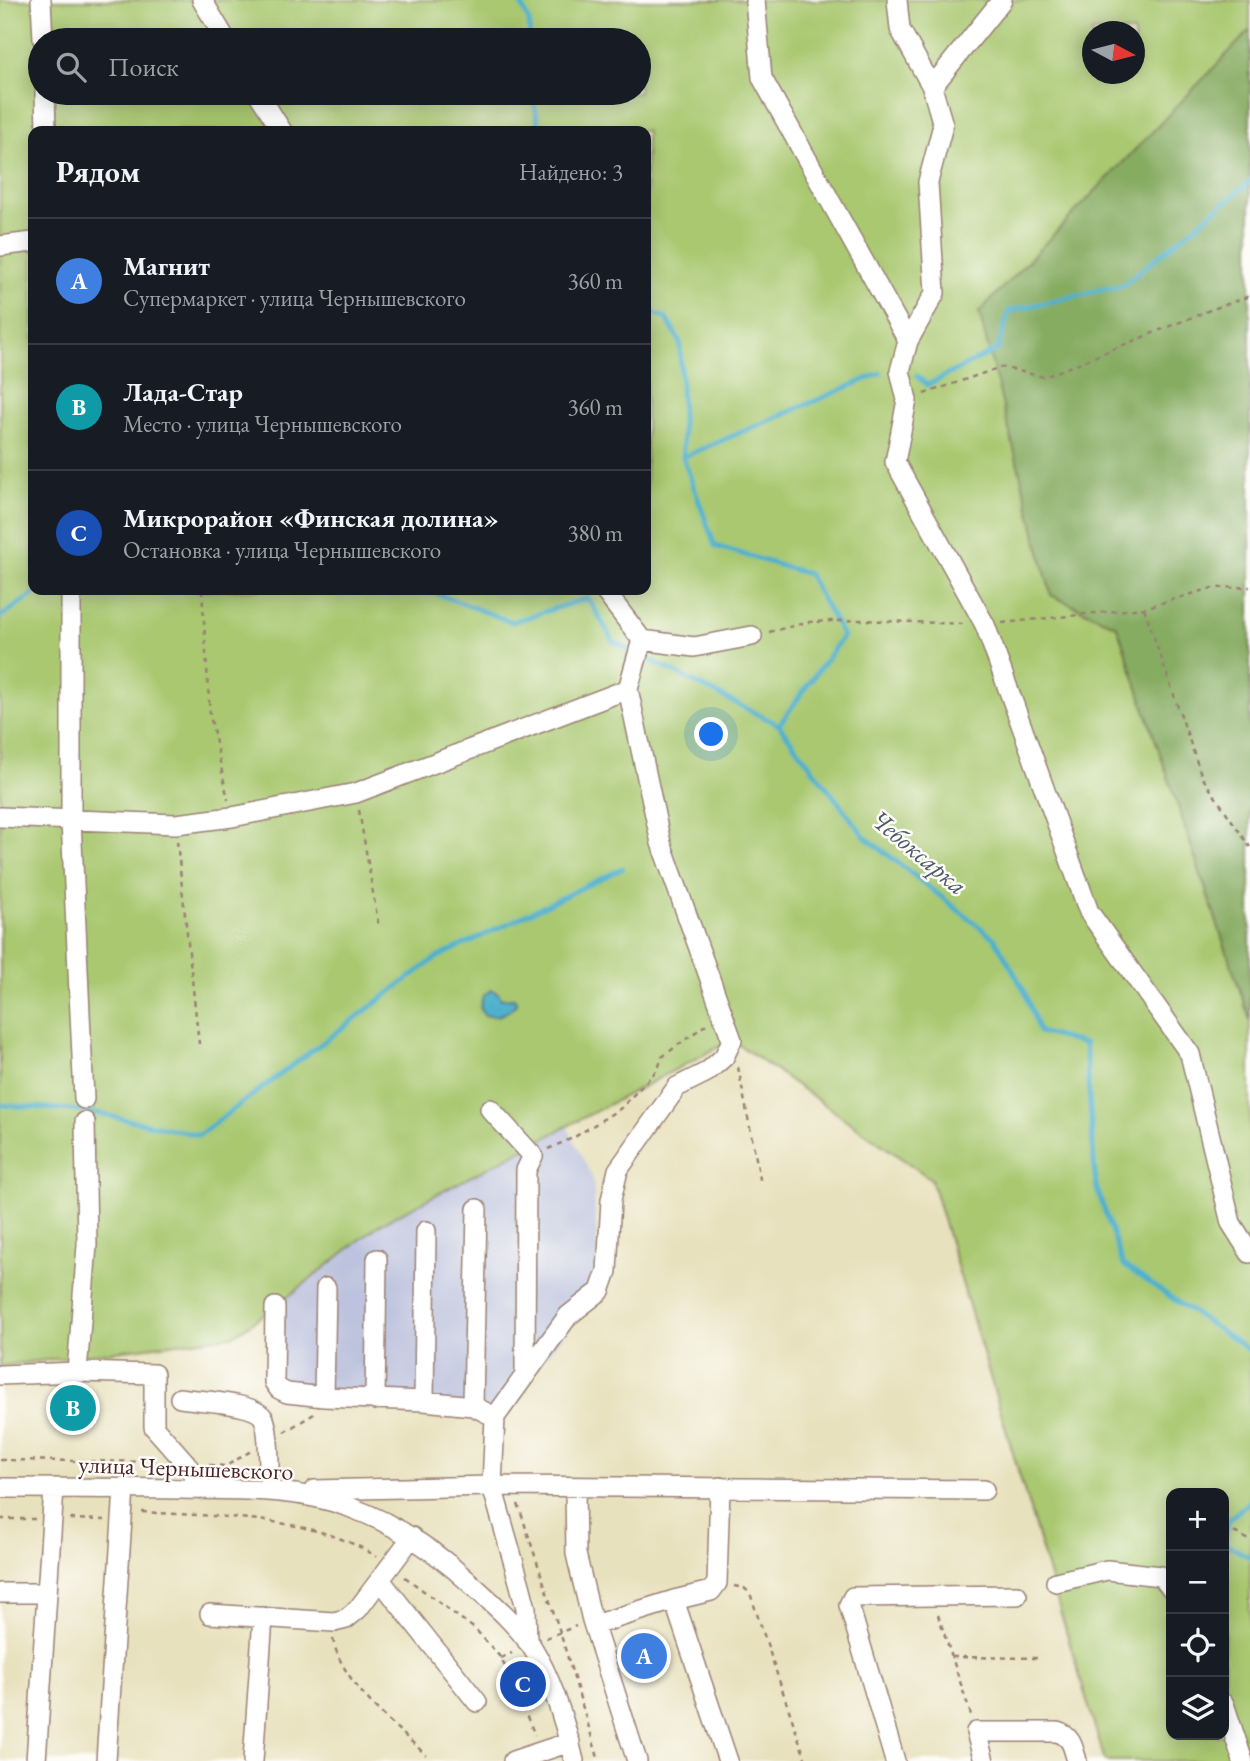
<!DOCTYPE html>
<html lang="ru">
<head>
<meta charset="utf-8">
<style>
	body { margin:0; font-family:"EB Garamond",serif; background:#242831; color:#f1f3f6 }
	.controls { position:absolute; right:21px; bottom:21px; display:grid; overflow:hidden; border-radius:14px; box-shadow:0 4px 18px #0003 }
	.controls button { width:63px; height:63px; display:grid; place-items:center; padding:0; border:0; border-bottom:2px solid #363941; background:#171b24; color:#f1f3f6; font:35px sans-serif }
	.compass { position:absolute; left:1082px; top:21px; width:63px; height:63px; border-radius:50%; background:#171b24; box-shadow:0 4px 18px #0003; rotate:97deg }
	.you { position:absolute; left:712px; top:735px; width:24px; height:24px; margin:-18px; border:5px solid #fff; border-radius:50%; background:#1a73e8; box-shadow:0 0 0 10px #1a73e833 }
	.badge { display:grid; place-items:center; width:46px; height:46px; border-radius:50%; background:#b45309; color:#fff; font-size:23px; font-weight:700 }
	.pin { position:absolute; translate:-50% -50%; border:4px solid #fff; box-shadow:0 2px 7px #0006 }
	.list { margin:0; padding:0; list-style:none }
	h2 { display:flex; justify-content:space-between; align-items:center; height:91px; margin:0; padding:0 28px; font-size:30px }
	h2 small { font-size:23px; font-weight:400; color:#9ea1a6 }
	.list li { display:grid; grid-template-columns:46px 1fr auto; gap:21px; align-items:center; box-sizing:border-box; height:126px; padding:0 28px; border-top:2px solid #363941 }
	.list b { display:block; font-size:26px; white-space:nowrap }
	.list p { margin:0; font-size:23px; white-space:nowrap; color:#9ea1a6 }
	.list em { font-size:23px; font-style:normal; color:#9ea1a6 }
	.icon { flex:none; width:38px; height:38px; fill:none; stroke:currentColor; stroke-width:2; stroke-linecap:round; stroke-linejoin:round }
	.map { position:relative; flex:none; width:1250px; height:1761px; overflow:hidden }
	.search { position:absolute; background:#171b24; box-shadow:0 4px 18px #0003; left:28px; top:28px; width:623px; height:77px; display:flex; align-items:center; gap:18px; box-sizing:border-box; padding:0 24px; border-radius:38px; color:#9ea1a6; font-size:26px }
	.panel { position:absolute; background:#171b24; box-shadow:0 4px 18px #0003; left:28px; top:126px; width:623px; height:469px; border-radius:14px }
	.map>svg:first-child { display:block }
	.industrial { fill:#bdc3de }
	.green { fill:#a9c870; stroke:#7a744e; stroke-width:2; fill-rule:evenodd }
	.forest { fill:#86ac62; stroke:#686646; stroke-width:2 }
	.water { fill:#4db0cc; stroke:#4c687c; stroke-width:2 }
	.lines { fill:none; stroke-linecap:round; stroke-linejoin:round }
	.stream { stroke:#4db0cc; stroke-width:5 }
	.minor-casing { stroke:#998074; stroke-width:22 }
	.path { stroke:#998074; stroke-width:2.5; stroke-dasharray:5 5; stroke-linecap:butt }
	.minor { stroke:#fff; stroke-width:19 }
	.labels { text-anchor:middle; stroke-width:5; stroke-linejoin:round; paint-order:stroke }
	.street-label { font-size:24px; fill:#4a1f2b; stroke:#fdfcf7 }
	.water-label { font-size:26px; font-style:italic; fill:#4b596b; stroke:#fdfcf7 }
</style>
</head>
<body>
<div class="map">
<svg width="1250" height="1761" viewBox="0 0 1250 1761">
	<rect width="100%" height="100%" fill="#fdfcf7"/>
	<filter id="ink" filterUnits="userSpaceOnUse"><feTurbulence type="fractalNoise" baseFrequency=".0143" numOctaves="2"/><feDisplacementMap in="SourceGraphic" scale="14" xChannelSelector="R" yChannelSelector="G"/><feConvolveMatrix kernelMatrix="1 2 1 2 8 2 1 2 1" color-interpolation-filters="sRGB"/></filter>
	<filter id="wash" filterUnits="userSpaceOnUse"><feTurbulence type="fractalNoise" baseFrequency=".00686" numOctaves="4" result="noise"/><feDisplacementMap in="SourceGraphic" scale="28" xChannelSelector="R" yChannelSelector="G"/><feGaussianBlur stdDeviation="1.57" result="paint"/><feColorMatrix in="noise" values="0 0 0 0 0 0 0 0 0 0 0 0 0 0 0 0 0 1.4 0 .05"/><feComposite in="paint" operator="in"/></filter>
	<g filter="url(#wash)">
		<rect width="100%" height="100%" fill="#e8e1bd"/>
		<path class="industrial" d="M567 1126 593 1179 600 1291 495 1417 279 1389 275 1307 380 1224Z"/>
		<path class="green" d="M0 0H1250V30L1051 595 1117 626 1250 1020V1761H1105L931 1179 732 1040 380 1224 275 1307 232 1336 0 1366ZM1092 32H1134V74H1092ZM40 40H639V93H40ZM33 131H646V590H33ZM1171 1493H1224V1735H1171Z"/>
		<path class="forest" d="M1250 30V1020L1117 626 1051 595 979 312Z"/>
		<path class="water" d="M491 990 498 993 501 999 514 998 517 1003C507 1014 498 1018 484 1015L480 1007 483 996Z"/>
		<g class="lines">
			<path class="stream" d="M519 0 529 21 530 40
				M532 93 540 131
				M646 310 666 318 680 342 683 457 715 546 808 574 843 636 779 725 865 837 995 939 1025 992 1039 1032 1085 1044 1096 1186 1123 1265 1250 1351
				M917 376 927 385 998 349 1009 311 1123 285 1250 182
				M683 457 881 373
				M427 590 512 622 588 598 613 641 633 651
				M0 617 40 590
				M642 656 779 725
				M0 1105 87 1111 199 1135 436 958 623 868
				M1250 1501 1227 1521 1225 1544 1250 1557"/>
		</g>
	</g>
	<g filter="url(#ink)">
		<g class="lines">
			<defs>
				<path id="minor" d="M41 0 43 40
					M202 0 226 40
					M755 0 762 78 908 341 900 371 907 400 895 462 985 625 1089 912 1190 1054 1231 1223 1250 1253
					M897 0 900 29 932 87 1002 0
					M45 93 46 131
					M258 93 282 131
					M0 246 33 242
					M908 341 935 293 928 182 943 125 932 87
					M71 590V820L84 1099
					M604 590 642 640 694 647 752 636
					M0 817 176 824 232 817 356 793 628 689
					M490 1109 533 1156 526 1170 525 1376
					M275 1307 274 1382 279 1389 287 1393 324 1397 424 1401 473 1406 495 1417
					M77 1372 87 1245 85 1122
					M0 1375 77 1372 154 1374V1427L185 1462 203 1489
					M324 1397 326 1288
					M180 1398C197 1401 257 1402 264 1419 270 1434 269 1474 269 1491
					M375 1400 377 1259
					M424 1401 426 1231
					M473 1406 477 1209
					M0 1488C60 1488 120 1488 180 1489 236 1490 295 1487 349 1507 394 1523 434 1550 469 1582 491 1602 515 1622 532 1647 553 1681 565 1722 574 1761
					M575 1488 576 1554 592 1620 637 1761
					M314 1490 492 1486 984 1490
					M381 1581 477 1702
					M1056 1582 1107 1570 1161 1576 1171 1588
					M0 1593H47
					M674 1600 711 1591 717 1583 720 1487
					M210 1614 334 1622 346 1619 358 1609 412 1537
					M594 1625 674 1600 728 1761
					M527 1641 526 1608 520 1585 492 1486 495 1417 568 1316 600 1291 607 1271 611 1200 618 1170 677 1087 707 1072 724 1057 732 1040 661 843 628 689 642 640
					M1224 1704 1243 1761
					M36 1761 54 1488
					M106 1761 124 1489
					M253 1761 263 1617
					M513 1761 570 1742
					M895 1761 849 1605 853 1597 1017 1595
					M984 1761 976 1732H1057C1072 1736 1073 1748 1077 1761"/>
			</defs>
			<use href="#minor" class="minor-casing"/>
			<path class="path" d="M356 40 373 37
				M924 394 1001 367 1044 377 1210 310 1250 296
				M202 590 210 715 228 800
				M1144 608 1202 777 1250 847
				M1002 623 1144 608 1212 588 1250 587
				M769 632 809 622 861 620 964 624
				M359 810 379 928
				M177 841 199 1044
				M738 1067 761 1184
				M548 1149 573 1138 621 1108 658 1069 662 1057 708 1023
				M284 1432 314 1414
				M0 1460 160 1462
				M209 1465 226 1466 251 1451
				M518 1504 560 1632 599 1761
				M142 1512C216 1517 313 1515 377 1557
				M0 1519H35
				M70 1519 105 1520
				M1224 1531 1236 1533 1250 1541
				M405 1577 476 1630 501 1658 535 1735
				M734 1586 744 1588 750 1593 806 1761
				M938 1615 971 1715
				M546 1638 576 1626
				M333 1639C341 1683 395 1726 426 1755
				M952 1657 1040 1658
				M501 1658 512 1653"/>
			<use href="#minor" class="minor"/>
		</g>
	</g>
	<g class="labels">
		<g class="street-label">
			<text transform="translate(186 1468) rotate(2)" y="8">улица Чернышевского</text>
		</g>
		<g class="water-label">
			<text transform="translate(919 852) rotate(40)" y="9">Чебоксарка</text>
		</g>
	</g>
</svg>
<div class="controls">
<button>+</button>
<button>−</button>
<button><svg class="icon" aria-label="locate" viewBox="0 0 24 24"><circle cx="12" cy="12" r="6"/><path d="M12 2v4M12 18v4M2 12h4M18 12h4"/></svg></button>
<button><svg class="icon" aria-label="layers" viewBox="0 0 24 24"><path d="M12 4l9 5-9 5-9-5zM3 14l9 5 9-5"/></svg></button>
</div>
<svg class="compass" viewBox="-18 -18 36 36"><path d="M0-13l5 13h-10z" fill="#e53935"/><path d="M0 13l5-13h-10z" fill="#9ea1a6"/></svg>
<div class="you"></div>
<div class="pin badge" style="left:644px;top:1656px;background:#3f7fe0">A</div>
<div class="pin badge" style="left:73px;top:1408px;background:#0f9aa8">B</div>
<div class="pin badge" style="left:523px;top:1684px;background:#1a4fb4">C</div>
<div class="search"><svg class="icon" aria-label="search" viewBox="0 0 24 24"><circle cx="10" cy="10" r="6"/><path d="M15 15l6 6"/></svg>Поиск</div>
<section class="panel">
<h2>Рядом<small>Найдено: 3</small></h2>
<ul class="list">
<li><span class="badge" style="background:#3f7fe0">A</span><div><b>Магнит</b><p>Супермаркет · улица Чернышевского</p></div><em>360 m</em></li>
<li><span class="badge" style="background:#0f9aa8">B</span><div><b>Лада-Стар</b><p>Место · улица Чернышевского</p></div><em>360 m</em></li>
<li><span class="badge" style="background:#1a4fb4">C</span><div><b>Микрорайон «Финская долина»</b><p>Остановка · улица Чернышевского</p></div><em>380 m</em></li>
</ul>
</section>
</div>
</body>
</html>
